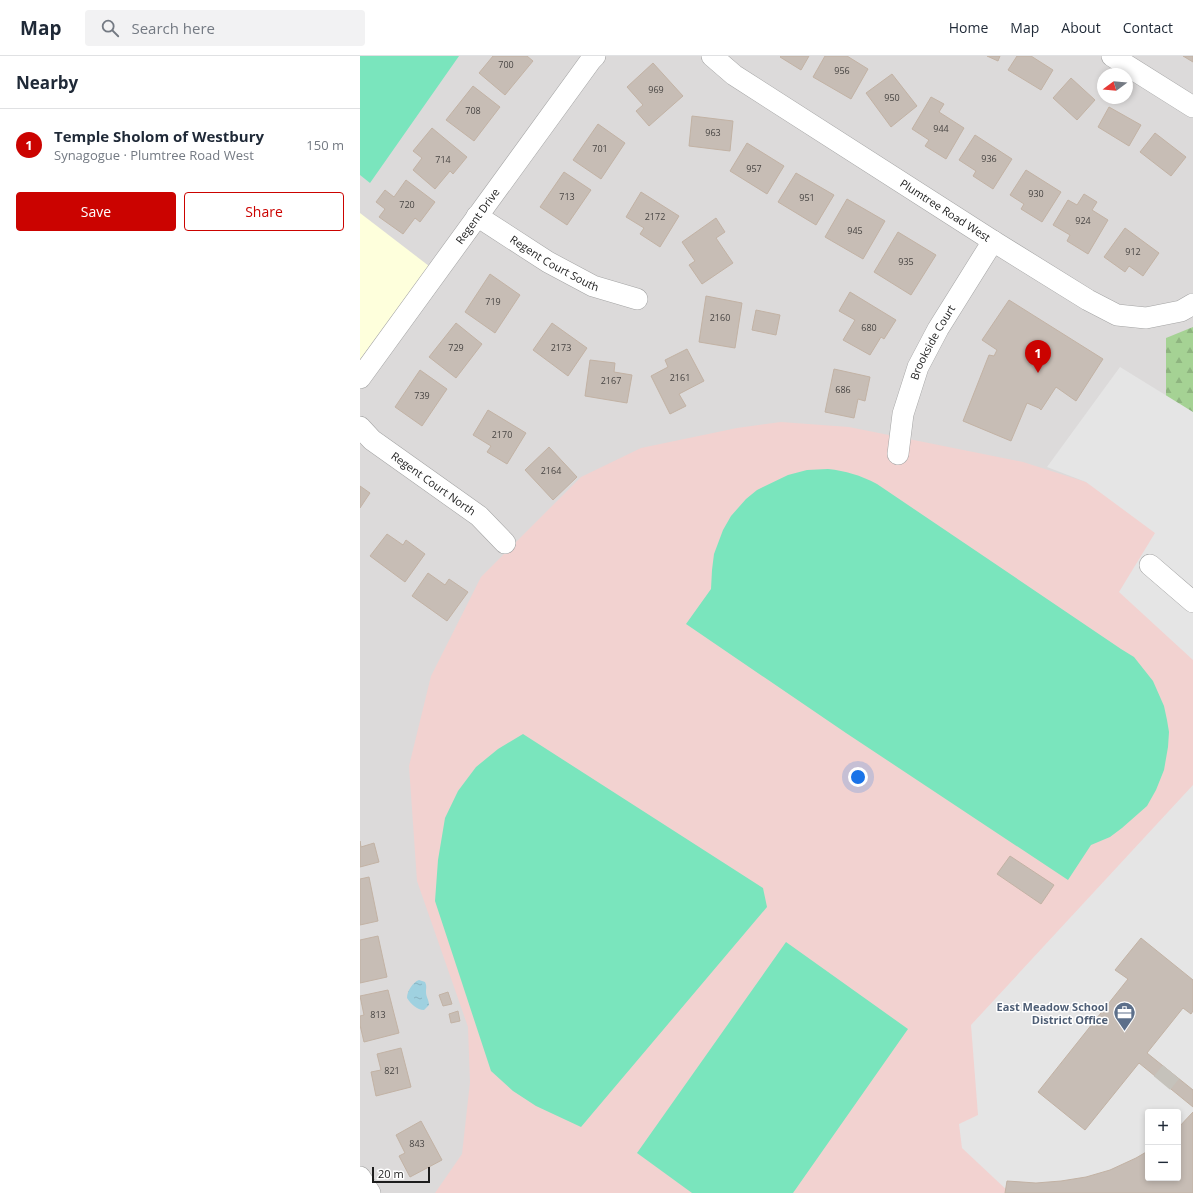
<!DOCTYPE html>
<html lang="en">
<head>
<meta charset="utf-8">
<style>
	body { margin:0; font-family:"Open Sans",sans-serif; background:#f2f2f3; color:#1f2937 }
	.controls { position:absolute; right:12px; bottom:12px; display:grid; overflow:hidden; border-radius:4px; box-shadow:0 2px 6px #0003 }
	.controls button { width:36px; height:36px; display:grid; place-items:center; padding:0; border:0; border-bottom:1px solid #e0e1e3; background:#fff; color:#1f2937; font:20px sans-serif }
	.compass { position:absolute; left:737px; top:12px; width:36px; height:36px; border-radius:50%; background:#fff; box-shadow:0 2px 6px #0003; rotate:254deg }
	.scale { position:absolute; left:12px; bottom:10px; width:58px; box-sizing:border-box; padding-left:4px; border:2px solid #1d1d1d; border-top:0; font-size:11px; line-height:14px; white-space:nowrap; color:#1d1d1d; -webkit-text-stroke:3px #fff; paint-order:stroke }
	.you { position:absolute; left:498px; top:721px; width:14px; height:14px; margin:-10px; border:3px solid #fff; border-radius:50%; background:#1a73e8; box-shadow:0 0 0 6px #1a73e833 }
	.badge { display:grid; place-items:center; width:26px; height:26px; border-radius:50%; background:#cb0300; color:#fff; font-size:13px; font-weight:700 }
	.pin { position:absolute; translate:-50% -33px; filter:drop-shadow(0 1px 2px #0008) }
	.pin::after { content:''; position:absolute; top:21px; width:14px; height:12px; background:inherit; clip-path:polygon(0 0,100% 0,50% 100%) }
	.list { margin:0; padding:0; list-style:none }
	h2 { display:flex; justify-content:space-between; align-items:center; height:52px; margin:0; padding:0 16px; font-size:17px }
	h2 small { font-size:13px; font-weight:400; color:#747a83 }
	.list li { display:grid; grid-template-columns:26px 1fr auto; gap:12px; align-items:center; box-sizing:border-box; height:72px; padding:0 16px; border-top:1px solid #e0e1e3 }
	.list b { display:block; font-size:15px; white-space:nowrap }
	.list p { margin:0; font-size:13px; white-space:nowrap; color:#747a83 }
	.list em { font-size:13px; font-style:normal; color:#747a83 }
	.actions { display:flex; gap:8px; padding:12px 16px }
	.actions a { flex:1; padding:9px 0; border:1px solid #cb0300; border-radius:4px; text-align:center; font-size:14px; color:#cb0300 }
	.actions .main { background:#cb0300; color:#fff }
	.icon { flex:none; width:22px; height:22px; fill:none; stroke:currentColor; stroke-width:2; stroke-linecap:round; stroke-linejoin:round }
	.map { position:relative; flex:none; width:833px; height:1137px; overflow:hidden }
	header { display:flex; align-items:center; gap:24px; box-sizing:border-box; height:56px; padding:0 20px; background:#fff; border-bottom:1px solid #e0e1e3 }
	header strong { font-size:19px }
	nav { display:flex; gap:22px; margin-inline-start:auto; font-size:14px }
	.search { width:280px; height:36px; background:#f2f2f3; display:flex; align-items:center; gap:10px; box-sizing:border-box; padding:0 14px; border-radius:4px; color:#747a83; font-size:15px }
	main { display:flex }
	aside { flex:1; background:#fff }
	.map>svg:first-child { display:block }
	.residential { fill:#dcdada; fill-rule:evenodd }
	.commercial { fill:#f2d2d0; fill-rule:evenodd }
	.education { fill:#feffdc }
	.forest { fill:url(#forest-firs) }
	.pitch { fill:#7ae5bd }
	.parking { fill:#e5e5e5 }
	.water { fill:url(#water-ripples) }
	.building { fill:#c7bdb5; stroke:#c2b2a4 }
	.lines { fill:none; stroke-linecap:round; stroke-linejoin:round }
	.minor-tunnel { stroke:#c5c2bb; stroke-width:21; stroke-dasharray:21 10; stroke-linecap:butt }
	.minor-casing { stroke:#a4a4a4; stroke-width:22 }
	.minor { stroke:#fff; stroke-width:21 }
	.labels { text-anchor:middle; stroke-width:3; stroke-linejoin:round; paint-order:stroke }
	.number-label { font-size:9px; fill:#484543 }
	.street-label { font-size:11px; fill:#1d1d1d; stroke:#fff }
	.service-label { font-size:11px; font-weight:bold; fill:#4e5e75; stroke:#fff; text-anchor:end }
</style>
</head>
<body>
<header>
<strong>Map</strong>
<div class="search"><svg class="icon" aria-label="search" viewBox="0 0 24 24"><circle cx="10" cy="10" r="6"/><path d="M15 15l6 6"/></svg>Search here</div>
<nav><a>Home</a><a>Map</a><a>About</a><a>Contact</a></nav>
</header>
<main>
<aside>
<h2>Nearby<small></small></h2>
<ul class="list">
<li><span class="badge">1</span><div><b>Temple Sholom of Westbury</b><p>Synagogue · Plumtree Road West</p></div><em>150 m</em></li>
</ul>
<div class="actions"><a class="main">Save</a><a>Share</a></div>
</aside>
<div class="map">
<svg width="833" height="1137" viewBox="0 0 833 1137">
	<defs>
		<pattern id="forest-firs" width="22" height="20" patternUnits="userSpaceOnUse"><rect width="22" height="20" fill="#a5d294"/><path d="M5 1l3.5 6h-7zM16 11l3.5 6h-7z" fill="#8eb47f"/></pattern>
		<pattern id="water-ripples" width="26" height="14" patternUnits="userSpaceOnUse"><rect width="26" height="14" fill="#9fd1e0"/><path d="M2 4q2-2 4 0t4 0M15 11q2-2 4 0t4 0" fill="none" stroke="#88b3c0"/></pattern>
	</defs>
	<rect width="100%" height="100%" fill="#efebe2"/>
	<path class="residential" d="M0 0H833V1137H0ZM743 18H767V42H743ZM788 1056H818V1122H788Z"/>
	<path class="commercial" d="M421 366 489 371 663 406 726 426 833 494V1137H75L102 1098 110 1026 108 971 57 825 49 710 71 620 121 521 221 421 281 392 377 372ZM788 1056H818V1122H788Z"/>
	<path class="education" d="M0 157 69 210 0 304Z"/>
	<path class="forest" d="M833 271V358L806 341V282Z"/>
	<path class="pitch" d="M0 0H99L10 127 0 119Z
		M468 413C486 415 500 419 517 428L761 593 774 601 793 625 804 650 807 664 809 676 808 691 804 714 796 734 787 750 762 772 750 781 731 789 708 824 486 677 326 568 351 533 352 514 354 498 363 474 371 460 386 443 397 434 428 419 447 414Z
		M163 678 403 832 407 851 221 1071 176 1050 153 1035 131 1015 75 845 78 804 85 762 98 735 116 711 138 693Z
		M426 886 548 973 433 1137H332L277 1097Z"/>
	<path class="parking" d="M760 311 833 356V604L759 536 795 477 726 426 687 411Z
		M833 729V1085L818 1091V1056H788V1102L692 1137H650L602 1092 599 1068 618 1059 611 969Z"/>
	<path class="water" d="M59 924 65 926C67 930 66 932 66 936 66 941 69 944 69 949L64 954C57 954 51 948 47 942 47 935 53 926 59 924Z"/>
	<path class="building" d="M133 0H167L173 5 145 39 119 17Z
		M421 0H449L441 14 420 1Z
		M465 0H487L508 13 491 43 453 21Z
		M627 0H640L638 5Z
		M657 0H671L693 14 681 34 648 14Z
		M823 0H833V6Z
		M293 7 323 40 289 70 276 55 283 49 267 31Z
		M532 18 557 50 531 71 506 37Z
		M711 22 735 44 717 64 693 42Z
		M113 30 140 51 114 85 86 64Z
		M571 41 584 48 579 56 604 72 586 103 565 90 569 84 552 73Z
		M749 51 781 69 769 90 738 71Z
		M332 60 373 65 370 95 329 90Z
		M238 68 265 87 241 123 213 104Z
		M72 72 107 101 93 118 90 115 75 133 53 114 62 102 53 95Z
		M795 77 826 101 811 120 780 96Z
		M615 79 652 103 633 133 613 120 616 115 599 104Z
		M387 87 424 110 407 138 370 115Z
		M666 114 701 136 682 166 661 153 664 148 650 139Z
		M204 116 231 134 207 169 180 151Z
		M436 117 474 139 456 169 418 146Z
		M46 124 75 146 60 166 55 162 43 178 19 161 25 153 16 146 25 134 34 141Z
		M281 136 319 160 300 191 280 178 284 172 266 161Z
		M724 138 737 146 732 154 748 164 728 198 707 185 710 179 693 169 708 144 717 149Z
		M487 143 525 165 503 203 465 181Z
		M356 162 365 176 356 182 373 207 342 228 329 209 335 205 322 186Z
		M765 172 799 197 783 220 769 210 765 216 744 201Z
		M538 176 576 199 551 239 514 216Z
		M130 218 160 239 135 277 105 256Z
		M490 236 536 264 524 283 521 281 510 299 483 284 495 264 479 255Z
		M346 240 382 247 375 292 339 286Z
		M649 244 743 303 716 345 696 331 681 354 679 352 667 347 651 385 603 365 629 299 634 300 637 294 622 284Z
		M396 254 420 259 416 279 392 274Z
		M96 267 122 288 96 322 69 301Z
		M192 267 227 292 208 320 173 294Z
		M327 293 344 325 319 338 326 350 310 358 291 320 308 311 305 304Z
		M230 304 255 307 254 316 272 319 267 347 225 340Z
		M474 313 510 321 505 345 498 343 494 362 465 356Z
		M60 314 87 333 62 370 35 351Z
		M128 354 166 377 147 408 127 396 131 390 113 379Z
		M189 391 217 421 193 444 165 414Z
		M0 430 10 437 0 452Z
		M27 478 43 489 46 484 65 498 45 526 10 500Z
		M68 517 85 529 89 523 108 536 87 565 52 540Z
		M0 785 1 791 14 787 19 806 0 811Z
		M650 800 694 829 681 848 637 818Z
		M9 821 18 865 0 869V823Z
		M18 880 27 921 0 927V884Z
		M781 882 833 924V955L831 958 823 952 787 997 833 1034V1051L779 1007 725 1074 678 1036 768 923 755 914Z
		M28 934 39 977 4 986 0 969V960L4 959 0 940Z
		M88 936 92 948 83 950 79 939Z
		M98 955 100 965 91 967 89 958Z
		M41 992 51 1031 16 1040 11 1016 21 1014 17 998Z
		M833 1056V1137H645L647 1125 676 1127 701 1125 726 1121 750 1114 776 1102 788 1095V1122H818V1072Z
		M61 1065 82 1104 50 1121 39 1100 45 1097 36 1079Z"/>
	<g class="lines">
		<path class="minor-tunnel" d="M802 1027 811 1016"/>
		<defs>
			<g id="minor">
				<path id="s1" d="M352 0 374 19 633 185 728 244 757 259 786 262 821 255 833 248"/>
				<path d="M752 0 833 51"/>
				<path id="s2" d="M117 160 188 206 233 230 277 243"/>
				<path id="s3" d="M0 322 231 4 235 0"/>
				<path id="s4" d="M0 371 12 384 119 460 145 487"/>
				<path id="s5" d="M538 398 543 358 558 311 578 273 633 185"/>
				<path d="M790 509 833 546"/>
				<path d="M0 1121 10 1137"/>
			</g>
		</defs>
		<use href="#minor" class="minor-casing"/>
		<use href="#minor" class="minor"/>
	</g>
	<defs>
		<symbol id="office-pin" viewBox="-11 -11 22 30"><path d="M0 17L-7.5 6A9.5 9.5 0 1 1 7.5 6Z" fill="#5c6f8a" stroke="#fff"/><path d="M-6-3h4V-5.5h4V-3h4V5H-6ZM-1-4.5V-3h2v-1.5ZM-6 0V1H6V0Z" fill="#fff"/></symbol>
	</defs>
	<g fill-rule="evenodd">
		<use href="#office-pin" x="752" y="944" width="25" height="34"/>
	</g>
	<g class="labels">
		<g class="number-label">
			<text x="146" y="12">700</text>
			<text x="482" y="18">956</text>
			<text x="296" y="37">969</text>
			<text x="532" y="45">950</text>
			<text x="113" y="58">708</text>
			<text x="581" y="76">944</text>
			<text x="353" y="80">963</text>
			<text x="240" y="96">701</text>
			<text x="629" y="106">936</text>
			<text x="83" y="107">714</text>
			<text x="394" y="116">957</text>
			<text x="676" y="141">930</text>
			<text x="207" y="144">713</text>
			<text x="447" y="145">951</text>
			<text x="47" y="152">720</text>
			<text x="295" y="164">2172</text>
			<text x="723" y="168">924</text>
			<text x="495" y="178">945</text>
			<text x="773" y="199">912</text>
			<text x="546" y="209">935</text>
			<text x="133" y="249">719</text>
			<text x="360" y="265">2160</text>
			<text x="509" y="275">680</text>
			<text x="96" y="295">729</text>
			<text x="201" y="295">2173</text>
			<text x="320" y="325">2161</text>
			<text x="251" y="328">2167</text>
			<text x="483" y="337">686</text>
			<text x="62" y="343">739</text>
			<text x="142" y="382">2170</text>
			<text x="191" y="418">2164</text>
			<text x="18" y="962">813</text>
			<text x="32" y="1018">821</text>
			<text x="57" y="1091">843</text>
		</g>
		<g class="street-label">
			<text dy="4" stroke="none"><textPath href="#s1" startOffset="280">Plumtree Road West</textPath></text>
			<text dy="4" stroke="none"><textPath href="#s3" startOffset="200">Regent Drive</textPath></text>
			<text dy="4" stroke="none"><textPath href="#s2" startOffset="91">Regent Court South</textPath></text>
			<text dy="4" stroke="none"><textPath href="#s5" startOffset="118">Brookside Court</textPath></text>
			<text dy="4" stroke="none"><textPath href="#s4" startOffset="93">Regent Court North</textPath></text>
		</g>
		<g class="service-label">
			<text x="748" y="955">East Meadow School<tspan x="748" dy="13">District Office</tspan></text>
		</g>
	</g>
</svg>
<div class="controls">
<button>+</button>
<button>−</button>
</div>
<svg class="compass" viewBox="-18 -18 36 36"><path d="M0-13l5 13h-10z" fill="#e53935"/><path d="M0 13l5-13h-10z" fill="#747a83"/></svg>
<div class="scale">20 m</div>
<div class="you"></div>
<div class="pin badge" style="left:678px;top:317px">1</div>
</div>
</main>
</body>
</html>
